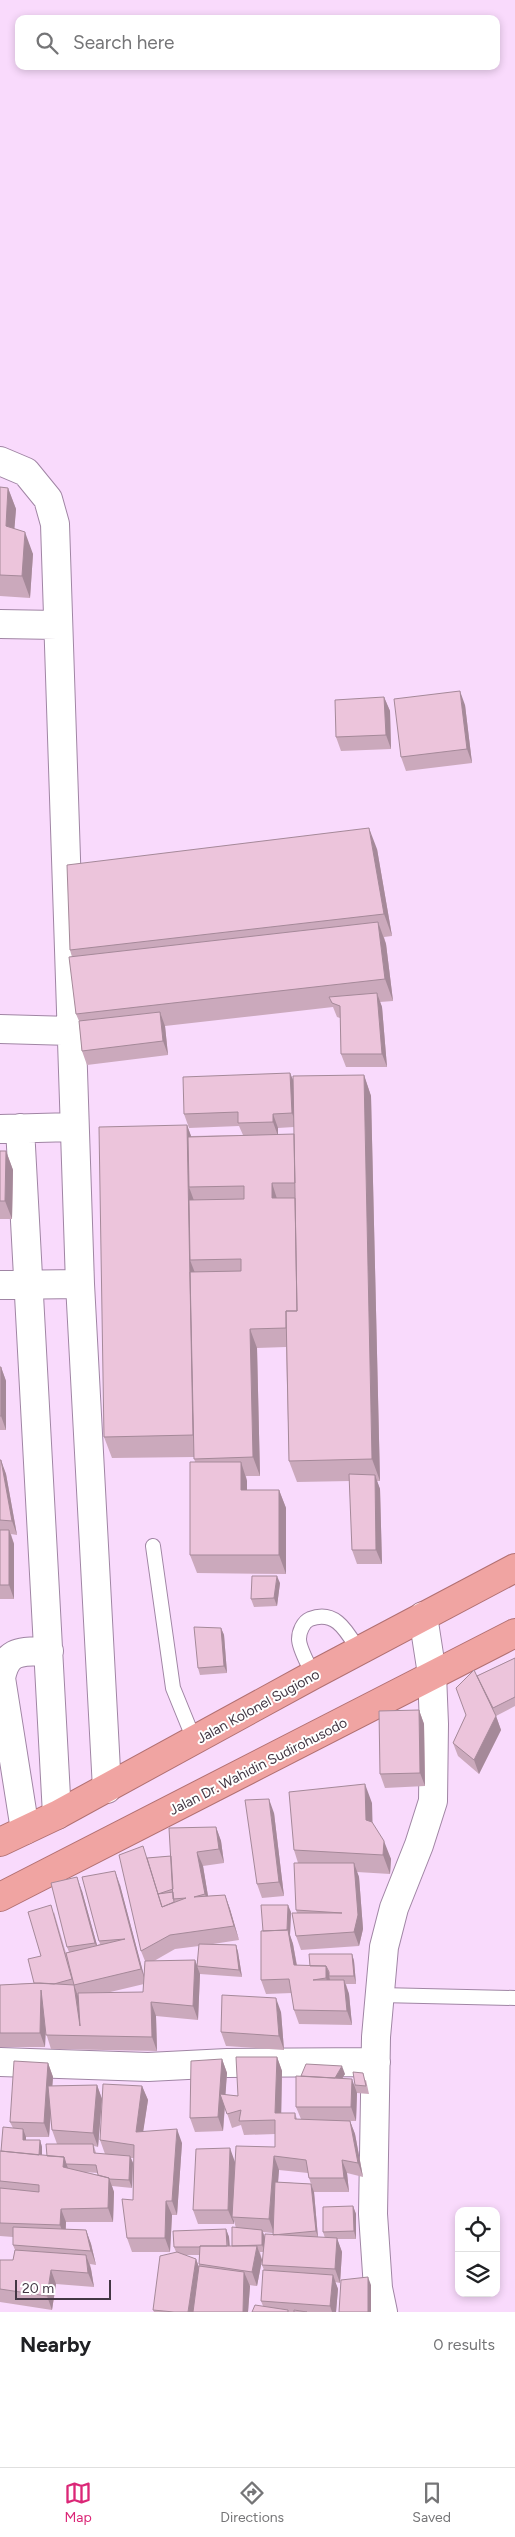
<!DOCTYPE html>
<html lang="en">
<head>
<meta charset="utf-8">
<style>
	body { margin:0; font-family:Figtree,sans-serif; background:#f2f2f2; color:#202124 }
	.controls { position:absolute; right:15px; bottom:15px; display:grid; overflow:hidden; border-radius:10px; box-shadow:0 2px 8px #0003 }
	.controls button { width:45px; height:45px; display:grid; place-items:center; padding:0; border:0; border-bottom:1px solid #e0e0e0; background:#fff; color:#202124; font:25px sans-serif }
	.scale { position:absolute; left:15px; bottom:12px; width:96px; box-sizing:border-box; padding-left:5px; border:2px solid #433744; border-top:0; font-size:14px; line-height:18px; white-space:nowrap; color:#433744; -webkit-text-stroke:4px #fff; paint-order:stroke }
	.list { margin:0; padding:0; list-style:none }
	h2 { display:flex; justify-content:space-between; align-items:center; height:65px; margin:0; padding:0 20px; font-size:21px }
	h2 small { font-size:16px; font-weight:400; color:#757577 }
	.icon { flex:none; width:28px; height:28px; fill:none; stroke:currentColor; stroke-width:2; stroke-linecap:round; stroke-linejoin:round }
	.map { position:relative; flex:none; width:515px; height:2312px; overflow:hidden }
	.search { position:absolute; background:#fff; box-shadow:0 2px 8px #0003; left:15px; right:15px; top:15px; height:55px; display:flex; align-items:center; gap:12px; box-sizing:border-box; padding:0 18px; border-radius:10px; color:#757577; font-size:19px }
	.sheet { height:155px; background:#fff }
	nav { display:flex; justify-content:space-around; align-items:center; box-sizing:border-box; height:70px; border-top:1px solid #e0e0e0; background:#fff; font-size:14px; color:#757577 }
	nav a { display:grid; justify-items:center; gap:2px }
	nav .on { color:#db2777 }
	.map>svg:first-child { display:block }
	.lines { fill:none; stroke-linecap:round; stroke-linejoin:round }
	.service-casing { stroke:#a085a4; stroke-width:16 }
	.minor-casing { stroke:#a085a4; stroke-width:30 }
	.trunk-casing { stroke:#b17072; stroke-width:30 }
	.service { stroke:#fff; stroke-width:14 }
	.minor { stroke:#fff; stroke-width:28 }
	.trunk { stroke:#f0a4a2; stroke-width:28 }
	.wall { fill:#cba9bc; fill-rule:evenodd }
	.shaded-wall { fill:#a58999 }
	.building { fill:#ecc4db; stroke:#a58999 }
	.labels { text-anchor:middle; stroke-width:4; stroke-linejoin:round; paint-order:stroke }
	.street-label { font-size:14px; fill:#433744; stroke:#fff }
</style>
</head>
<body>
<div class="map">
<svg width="515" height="2312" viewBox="0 0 515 2312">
	<rect width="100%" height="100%" fill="#f9dafc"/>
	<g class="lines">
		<defs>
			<path id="service" d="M153 1546 173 1688 195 1742
				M313 1675C309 1665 299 1649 299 1639 299 1632 303 1622 310 1619 336 1609 347 1632 359 1651
				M380 1995 515 1998"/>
			<path id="minor" d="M0 461 26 472 48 499 55 524 80 1284 107 1789
				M0 624 57 625
				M0 1029 71 1031
				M20 1128 57 1815
				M0 1129 74 1127
				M0 1285 80 1284
				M25 1830 1 1678C7 1648 22 1652 49 1651
				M0 2062 148 2067 227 2063 376 2062
				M383 2312 378 2288 373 2214 376 2037 384 1947 394 1908 419 1845 433 1801 434 1724 432 1674 423 1616"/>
			<path id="trunk" d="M0 1842 57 1815 313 1675 515 1568
				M0 1897 515 1633"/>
		</defs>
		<use href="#service" class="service-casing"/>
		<use href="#minor" class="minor-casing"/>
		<use href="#trunk" class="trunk-casing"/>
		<use href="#service" class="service"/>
		<use href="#minor" class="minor"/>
		<use href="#trunk" class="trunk"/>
	</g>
	<path class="wall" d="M0 487 8 488 16 509 14 529 33 554 30 598 0 596Z
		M384 697 390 711 391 749 341 751 336 737Z
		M465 705 472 763 406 771 401 757Z
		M377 849 392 936 384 937 386 944 393 1001 380 1002 382 1007 387 1067H346L341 1054 340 1018 337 1017 333 1007 165 1026 168 1055 87 1065 82 1051 79 1021 76 1014 72 957 70 950Z
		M290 1073 293 1080 364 1075 371 1096 380 1481H377L380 1489 382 1564H357L352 1550 350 1481 297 1482 289 1461 286 1347 257 1348 260 1476H246L247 1481V1490H279L286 1508V1574L197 1573 190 1555 195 1462 194 1457 112 1458 104 1437 187 1125 191 1136 243 1135 239 1126 189 1128 184 1114ZM294 1127V1134L278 1135V1128Z
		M0 1151H6L13 1170 12 1219H0Z
		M0 1367H1L6 1381V1430H0Z
		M0 1460 6 1474 17 1535 11 1534 14 1544V1599H0Z
		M280 1583 277 1606 254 1607 251 1599Z
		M221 1628 224 1635 227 1673 200 1675 198 1668Z
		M515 1658V1706L496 1716 501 1730 479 1774 458 1756 453 1743 466 1715 477 1676Z
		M419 1710 424 1724 425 1786 385 1788 380 1774Z
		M372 1803V1822L391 1859 390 1874 357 1872 359 1877 363 1929 359 1946 301 1950 296 1936 297 1913 296 1910 298 1863 294 1850Z
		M274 1813 284 1896 262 1898 257 1884Z
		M216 1827 221 1841 224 1863 203 1866 208 1896 225 1895 230 1909 239 1940 213 1944 236 1945 238 1952 242 1977 200 1974 197 1966 199 1946 175 1949 154 1961 195 1960 200 1974 198 2020 156 2016 157 2051 51 2049 46 2033 45 2047H0V1985L34 1983 54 1912 66 1953 69 1952 67 1947 82 1891 97 1945 100 1944 99 1941 120 1885 144 1976 145 1961 141 1951 147 1858 171 1856ZM144 1984 143 1992 106 1993Z
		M291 1912 290 1935 293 1944 297 1965 310 1966 352 1954 354 1961 356 1984H346L349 1994 352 2025 299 2024 294 2010 292 1993 266 1994 261 1980 263 1931Z
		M281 2012 284 2050 226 2046 221 2032Z
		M277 2057 282 2071 281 2113H295L297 2119H301L296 2107 301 2076 345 2074 342 2078 355 2085 366 2080 369 2094 357 2093 356 2121H350L355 2134 363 2177 347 2173 349 2192H314L318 2237 325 2238 323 2232 353 2206 356 2214V2239H337L342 2252 340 2283 335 2282 338 2289 336 2312H252L263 2306 261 2301 264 2270 262 2265 263 2252H260L262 2260 257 2286 249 2285 250 2286 248 2312H154L153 2310 176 2252 174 2247 226 2229 229 2237 230 2246H232L236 2228 234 2221V2224H198L193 2210 235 2162V2173L275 2147V2134L244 2135 241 2125 232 2128 225 2107 223 2131 195 2132 190 2118 222 2059 227 2073 225 2095 238 2096ZM279 2170 308 2173 309 2178 311 2184 278 2182ZM263 2232 273 2233V2235L265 2238ZM184 2255H199V2267L196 2259Z
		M48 2063 53 2077 52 2086 97 2085 102 2099 98 2147 94 2146 96 2153 105 2154 100 2140 142 2086 148 2100 143 2131 182 2143 177 2215H172L170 2252H132L127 2238 133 2200 134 2158H131L133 2163 132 2188 112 2186 114 2192 113 2222H66V2229L86 2230 91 2244 96 2265 90 2264 91 2269 94 2287 56 2284 52 2310 0 2302V2260H13L15 2250 13 2245V2237L0 2236V2151H1L13 2128 10 2122ZM51 2114 52 2130 57 2144H63L47 2156 42 2155V2147L40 2140H26V2137H49ZM85 2172 98 2173V2175Z"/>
	<path class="shaded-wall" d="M8 488 16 509 13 547 6 526Z
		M25 532 33 554 30 598 22 576Z
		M460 691 465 705 472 763 467 749Z
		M384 697 390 711 391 749 386 735Z
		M369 828 377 849 392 936 384 914Z
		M378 922 386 944 393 1001 385 979Z
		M377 993 382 1007 387 1067 382 1054Z
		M160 1012 165 1026 168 1055 163 1041Z
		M290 1073 296 1087 297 1127 292 1113Z
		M364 1075 371 1096 380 1481 372 1459Z
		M273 1114 278 1128V1136L273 1122Z
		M187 1125 195 1147 189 1187 196 1206 190 1260 197 1278 200 1457 193 1435Z
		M6 1151 13 1170 12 1219 5 1201Z
		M272 1183 278 1202 272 1198Z
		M250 1329 257 1348 260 1476 253 1457Z
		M1 1367 6 1381V1430L1 1416Z
		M1 1460 6 1474 17 1535 12 1521Z
		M241 1462 247 1481V1508L241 1490Z
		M375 1475 380 1489 382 1564 376 1550Z
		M279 1490 286 1508V1574L279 1555Z
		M9 1530 14 1544V1599L9 1585Z
		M277 1576 280 1583 277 1606 274 1598Z
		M221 1628 224 1635 227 1673 224 1666Z
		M419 1710 424 1724 425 1786 420 1773Z
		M496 1716 501 1730 479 1774 474 1760Z
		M365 1784 372 1803 373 1839 366 1820Z
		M269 1799 274 1813 284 1896 279 1882Z
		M216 1827 221 1841 224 1863 219 1849Z
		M384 1841 391 1859 390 1874 383 1855Z
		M197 1852 203 1866 210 1908 205 1894Z
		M354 1863 359 1877 363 1929 359 1946 354 1932Z
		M115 1871 120 1885 146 1983 141 1969Z
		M77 1877 82 1891 100 1956 95 1943Z
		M225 1895 230 1909 239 1940 234 1926Z
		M288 1905 291 1912 290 1935 293 1944 299 1979 294 1965 287 1931Z
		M236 1945 238 1952 242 1977 239 1970Z
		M352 1954 354 1961 356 1984 354 1976Z
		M195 1960 200 1974 198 2020 193 2006Z
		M326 1966 330 1976H329L331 1984V1992L326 1978Z
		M344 1980 349 1994 352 2025 347 2011Z
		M74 1985 79 1999 80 2026Z
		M41 1990 46 2004 45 2047 40 2033Z
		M276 1998 281 2012 284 2050 279 2036Z
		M151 2002 156 2016 157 2051 152 2037Z
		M277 2057 282 2071 281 2126 275 2113Z
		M222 2059 227 2073 223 2131 218 2117Z
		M48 2063 53 2077 49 2137 44 2123Z
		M342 2066 345 2074 335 2090 332 2083Z
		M352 2079 357 2093 356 2121 351 2107Z
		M97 2085 102 2099 98 2147 93 2133Z
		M142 2086 148 2100 141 2146 136 2132Z
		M350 2121 355 2134 363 2177 358 2163Z
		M23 2129 26 2137V2148L23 2140Z
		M177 2129 182 2143 177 2215 172 2201Z
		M40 2140 42 2147V2164L39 2157Z
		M230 2148 235 2162 234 2217H232L234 2221V2224L228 2210Z
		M130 2156 133 2163 132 2188 129 2180Z
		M274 2156 279 2170 274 2233 269 2219Z
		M64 2157 69 2171 63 2167Z
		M342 2160 347 2173 349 2192 344 2178Z
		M109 2178 114 2192 113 2222 108 2208Z
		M311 2184 314 2192 318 2238 316 2231Z
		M166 2201 172 2215 170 2252 165 2238Z
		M353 2206 356 2214V2239L354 2231Z
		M61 2209 66 2222 65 2239 60 2225Z
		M226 2229 229 2237 230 2255 228 2247Z
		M86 2230 91 2244 96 2265 91 2251Z
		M262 2230 265 2238V2252L262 2245Z
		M337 2238 342 2252 340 2283 335 2269Z
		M257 2246 262 2260 257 2286 252 2272Z
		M86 2255 91 2269 94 2287 88 2273Z
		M196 2259 201 2273 195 2312H188Z
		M51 2270 56 2284 52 2310 47 2296Z
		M244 2272 250 2286 248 2312H243Z
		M333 2275 338 2289 336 2312H332L330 2306Z
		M368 2277 371 2285V2312H368Z"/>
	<path class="building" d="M0 487 8 488 6 526 25 532 22 576 0 575Z
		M460 691 467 749 401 757 394 699Z
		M384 697 386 735 336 737 335 700Z
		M369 828 384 914 70 950 67 865Z
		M378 922 385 979 76 1014 69 957Z
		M377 993 382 1054H341L340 1006 332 1003 329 997Z
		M160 1012 163 1041 82 1051 79 1021Z
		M290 1073 292 1113 273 1114V1122L238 1123V1112L184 1114 183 1077Z
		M364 1075 372 1459 289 1461 286 1311H297L293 1076Z
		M187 1125 193 1435 104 1437 99 1127Z
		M294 1134 295 1183H272V1198H295L297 1311H286V1328L250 1329 253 1457 194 1459 190 1272 241 1271V1259L190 1260 189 1200 244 1199V1186L189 1187 188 1137Z
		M0 1151H6L5 1201H0Z
		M0 1367H1V1416H0Z
		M0 1460H1L12 1521 0 1520Z
		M190 1462H241V1490H279V1555H190Z
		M349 1474 375 1475 376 1550H352Z
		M0 1530H9V1585H0Z
		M252 1576H277L274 1598 251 1599Z
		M194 1627 221 1628 224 1666 198 1668Z
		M515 1658V1697L493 1708 477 1676Z
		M474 1670 496 1716 474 1760 453 1743 466 1715 456 1688Z
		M419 1710 420 1773 380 1774 379 1711Z
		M365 1784 366 1820 372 1822 384 1841 383 1855 294 1850 289 1792Z
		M269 1799 279 1882 257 1884 245 1800Z
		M216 1827 219 1849 197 1852 205 1894 194 1897 225 1895 234 1926 170 1935 141 1951 119 1855 143 1846 162 1907 186 1898 173 1899 169 1828Z
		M171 1856 173 1889 158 1894 147 1858Z
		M294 1863H354L358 1915 354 1932 296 1936 292 1913H342L296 1910Z
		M115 1871 141 1969 74 1985 66 1953 125 1939 99 1941 82 1877Z
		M77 1877 95 1943 67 1947 51 1883Z
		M173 1892 174 1902 162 1907 158 1894Z
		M51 1905 72 1979 54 1984 34 1983 28 1959 41 1956 28 1912Z
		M261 1905H288L287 1930 263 1931Z
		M288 1930 294 1965 326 1966V1978L313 1980H344L347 2011 294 2010 289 1979 261 1980V1931Z
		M199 1944 236 1945 239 1970 197 1966Z
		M309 1954H352L354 1976H329V1972L326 1966H310Z
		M195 1960 193 2006 151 2002 152 2037 46 2035 41 1990 40 2033H0V1985L40 1983 74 1985 80 2026 78 1993 143 1992 145 1961Z
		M222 1995 276 1998 279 2036 221 2032Z
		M236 2057H277L275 2113H295V2119L350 2121 358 2163 342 2160 344 2178H309L306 2160 274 2156 269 2219 232 2217 236 2146 275 2147V2120L239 2121 241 2110 227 2114 220 2094 238 2096Z
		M222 2059 218 2117 190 2118 191 2061Z
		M14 2061 48 2063 44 2123 10 2122Z
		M306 2064 342 2066 335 2078 301 2076Z
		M353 2072 363 2073 366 2086 355 2085Z
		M296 2076 352 2079 351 2107H296Z
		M103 2084 142 2086 136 2132 177 2129 172 2201H166L165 2238H127L122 2199 133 2200 134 2145 100 2140Z
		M97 2085 93 2133 52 2130 48 2086Z
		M3 2127 23 2129V2140H40L39 2155 1 2151Z
		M46 2144H93L94 2153 130 2156 129 2180 109 2179V2178L98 2175 96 2165 66 2164 64 2157 47 2156Z
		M230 2148 228 2210H193L196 2149Z
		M0 2151 64 2157 63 2167 109 2178 108 2208 61 2209 60 2225 0 2223V2188L39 2192V2185L0 2181Z
		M275 2182 311 2184 316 2231 273 2235Z
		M353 2206 354 2231 323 2232V2207Z
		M13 2227 86 2230 91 2251 13 2245Z
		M232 2227 262 2230V2245L232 2246Z
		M226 2229 227 2246H200V2247H174L173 2231Z
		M265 2234 337 2238 335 2269 262 2265Z
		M200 2246H257L252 2272 199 2264Z
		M15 2250 86 2255 88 2273 51 2270 47 2296 0 2289V2260H13Z
		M177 2252 196 2259 188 2312H174L153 2310 160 2256Z
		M199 2266 244 2272 243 2312H193Z
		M263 2270 333 2275 330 2306 261 2301Z
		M368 2277V2312H339L341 2280Z
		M255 2305 288 2310V2312H252Z
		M294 2310 307 2312H294Z"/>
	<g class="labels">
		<g class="street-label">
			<text transform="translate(258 1706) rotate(-29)" y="5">Jalan Kolonel Sugiono</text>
			<text transform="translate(258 1766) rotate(-27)" y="5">Jalan Dr. Wahidin Sudirohusodo</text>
		</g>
	</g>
</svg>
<div class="controls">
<button><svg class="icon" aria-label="locate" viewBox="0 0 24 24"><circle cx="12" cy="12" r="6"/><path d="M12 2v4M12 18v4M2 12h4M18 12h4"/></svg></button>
<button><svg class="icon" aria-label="layers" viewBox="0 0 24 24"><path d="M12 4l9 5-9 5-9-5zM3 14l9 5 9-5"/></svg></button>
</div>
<div class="scale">20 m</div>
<div class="search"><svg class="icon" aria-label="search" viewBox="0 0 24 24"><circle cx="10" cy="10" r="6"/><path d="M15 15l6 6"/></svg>Search here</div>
</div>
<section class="sheet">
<h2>Nearby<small>0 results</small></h2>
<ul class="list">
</ul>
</section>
<nav>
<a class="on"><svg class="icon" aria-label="map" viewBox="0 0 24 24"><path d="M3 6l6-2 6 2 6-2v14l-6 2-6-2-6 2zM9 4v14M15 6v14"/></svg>Map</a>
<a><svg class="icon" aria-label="directions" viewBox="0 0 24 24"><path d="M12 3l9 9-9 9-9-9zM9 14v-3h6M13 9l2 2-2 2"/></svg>Directions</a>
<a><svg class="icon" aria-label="saved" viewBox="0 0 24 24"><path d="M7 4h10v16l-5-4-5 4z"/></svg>Saved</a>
</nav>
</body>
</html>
